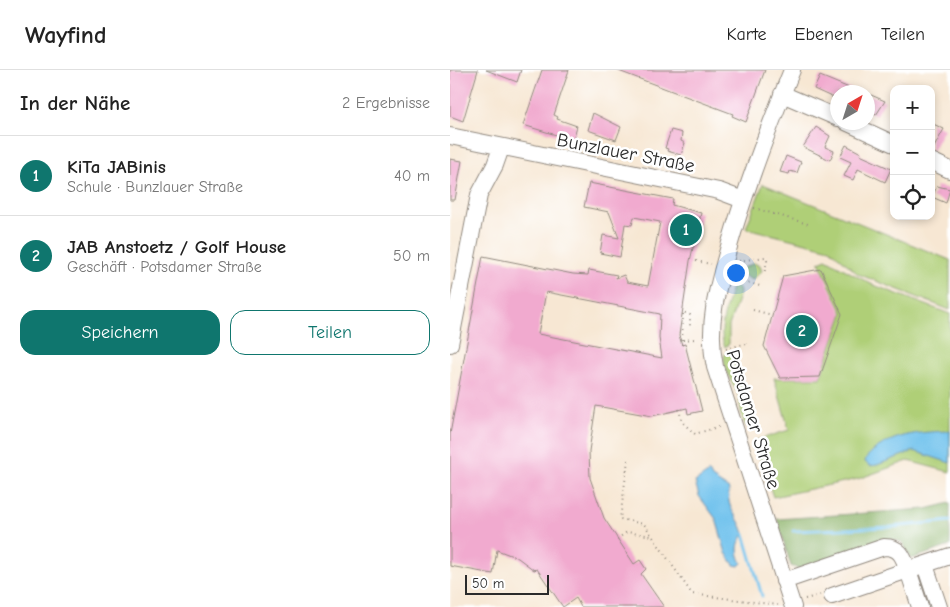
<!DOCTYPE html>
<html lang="de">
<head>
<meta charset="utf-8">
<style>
	body { margin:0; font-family:"Comic Neue",sans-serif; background:#f2f2f2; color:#222 }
	.controls { position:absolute; right:15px; top:15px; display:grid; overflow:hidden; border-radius:10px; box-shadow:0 2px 8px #0003 }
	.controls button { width:45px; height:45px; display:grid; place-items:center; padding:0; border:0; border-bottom:1px solid #e0e0e0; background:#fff; color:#222; font:25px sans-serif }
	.compass { position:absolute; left:380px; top:15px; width:45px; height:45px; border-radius:50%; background:#fff; box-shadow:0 2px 8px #0003; rotate:39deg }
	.scale { position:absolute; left:15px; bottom:12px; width:84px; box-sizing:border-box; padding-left:5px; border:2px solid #2b2b2b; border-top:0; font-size:14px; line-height:18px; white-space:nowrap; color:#2b2b2b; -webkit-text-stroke:4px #fff; paint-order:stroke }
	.you { position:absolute; left:285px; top:202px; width:18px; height:18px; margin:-12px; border:4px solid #fff; border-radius:50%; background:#1a73e8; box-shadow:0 0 0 8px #1a73e833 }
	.badge { display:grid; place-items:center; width:32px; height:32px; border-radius:50%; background:#0f766e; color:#fff; font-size:16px; font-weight:700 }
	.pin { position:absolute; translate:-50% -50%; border:2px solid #fff; box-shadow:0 1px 5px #0006 }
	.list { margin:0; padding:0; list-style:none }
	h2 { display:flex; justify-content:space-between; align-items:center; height:65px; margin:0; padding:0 20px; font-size:21px }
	h2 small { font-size:16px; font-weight:400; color:#767676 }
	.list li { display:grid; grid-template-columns:32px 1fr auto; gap:15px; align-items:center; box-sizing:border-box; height:80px; padding:0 20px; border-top:1px solid #e0e0e0 }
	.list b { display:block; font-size:19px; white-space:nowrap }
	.list p { margin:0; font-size:16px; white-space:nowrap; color:#767676 }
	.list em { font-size:16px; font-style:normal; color:#767676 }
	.actions { display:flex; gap:10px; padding:15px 20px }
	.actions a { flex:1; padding:11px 0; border:1px solid #0f766e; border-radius:15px; text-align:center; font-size:18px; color:#0f766e }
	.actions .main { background:#0f766e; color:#fff }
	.icon { flex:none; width:28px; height:28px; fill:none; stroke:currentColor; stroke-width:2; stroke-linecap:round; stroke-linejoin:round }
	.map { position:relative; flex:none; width:500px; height:537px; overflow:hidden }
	header { display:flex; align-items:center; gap:30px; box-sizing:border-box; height:70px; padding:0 25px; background:#fff; border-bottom:1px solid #e0e0e0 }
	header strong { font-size:24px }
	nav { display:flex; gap:28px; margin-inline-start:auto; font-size:18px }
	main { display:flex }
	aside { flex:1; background:#fff }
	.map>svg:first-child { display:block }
	.green { fill:#afcf77; stroke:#6d7d51 }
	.forest { fill:#8bb268; stroke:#5b6e4a }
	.water { fill:#71c2ed; stroke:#4e768c }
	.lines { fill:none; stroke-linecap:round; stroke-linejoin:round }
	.stream { stroke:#71c2ed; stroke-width:3 }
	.building { fill:#f1aacf; fill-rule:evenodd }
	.minor-casing { stroke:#91897f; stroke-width:18 }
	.path { stroke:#91897f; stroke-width:2; stroke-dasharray:1 4; stroke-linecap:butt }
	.minor { stroke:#fff; stroke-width:16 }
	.labels { text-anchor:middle; stroke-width:5; stroke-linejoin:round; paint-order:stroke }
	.street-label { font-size:19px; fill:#2b2b2b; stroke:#fff }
</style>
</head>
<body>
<header>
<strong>Wayfind</strong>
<nav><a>Karte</a><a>Ebenen</a><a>Teilen</a></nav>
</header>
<main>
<aside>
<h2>In der Nähe<small>2 Ergebnisse</small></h2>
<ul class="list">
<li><span class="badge">1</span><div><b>KiTa JABinis</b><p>Schule · Bunzlauer Straße</p></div><em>40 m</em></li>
<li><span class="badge">2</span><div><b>JAB Anstoetz / Golf House</b><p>Geschäft · Potsdamer Straße</p></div><em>50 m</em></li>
</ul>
<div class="actions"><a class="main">Speichern</a><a>Teilen</a></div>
</aside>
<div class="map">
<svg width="500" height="537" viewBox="0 0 500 537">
	<rect width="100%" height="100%" fill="#fff"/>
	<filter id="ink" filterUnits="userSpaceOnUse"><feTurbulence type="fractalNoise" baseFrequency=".02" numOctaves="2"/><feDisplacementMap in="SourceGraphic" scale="10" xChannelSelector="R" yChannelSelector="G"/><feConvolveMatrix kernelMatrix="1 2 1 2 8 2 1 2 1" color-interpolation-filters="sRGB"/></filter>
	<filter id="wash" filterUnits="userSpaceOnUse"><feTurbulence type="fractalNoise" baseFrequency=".0096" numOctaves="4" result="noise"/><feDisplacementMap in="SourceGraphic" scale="20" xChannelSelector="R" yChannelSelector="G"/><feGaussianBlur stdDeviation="1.12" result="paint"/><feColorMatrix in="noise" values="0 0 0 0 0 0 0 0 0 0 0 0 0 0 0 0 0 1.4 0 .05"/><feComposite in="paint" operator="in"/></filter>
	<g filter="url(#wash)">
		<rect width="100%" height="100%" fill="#f7e7d3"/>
		<path class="green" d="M313 114 500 190V240L408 204 380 179 296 158Z
			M376 189 421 214 500 244V402L458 391 408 409 323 427 304 371 339 360 324 308H370L393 243 369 192Z
			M304 193 310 196 312 201 302 210 287 201Z
			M283 217 289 218 290 223 279 256V274L275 277C267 263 277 235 281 220Z
			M276 282 283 285 286 294 305 352 301 357 296 356C291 347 291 338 289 328 286 315 268 296 276 282Z"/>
		<path class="forest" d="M500 433V476L461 489 452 472 440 469 349 499 341 496 327 449 476 439Z"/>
		<path class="water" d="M500 361V393L464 381 427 395 420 396 415 392C416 386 420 384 424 380 447 363 472 362 500 361Z
			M259 402 262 408 279 419C276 442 289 444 294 464 287 474 286 481 292 493L289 496 284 495 276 483 266 449 249 426 245 412Z"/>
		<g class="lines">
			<path class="stream" d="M343 461 442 457 500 451
				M294 464 312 526"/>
		</g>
		<g id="blocks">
			<path class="building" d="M0 0H28L13 51 0 46Z
				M36 0H71L67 12Z
				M92 0H119L104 45 108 47 107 49 127 56 123 70 73 55Z
				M166 0H315L296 52 282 46 283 44Z
				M370 6 409 22H388V30L364 19Z
				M421 25 435 31 426 45 418 41Z
				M143 43 171 57 166 70 138 60Z
				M481 53 494 59 482 81H481Z
				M366 57 380 66 375 77 384 81 380 90 353 77Z
				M221 60 232 63 231 71 235 73 231 85 217 81 218 79 215 78Z
				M396 75 411 83 410 85 441 99 435 112 408 99 403 110 394 106 401 92 390 87Z
				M336 86 351 92 347 103 340 101 339 104 330 102Z
				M0 89 12 91 5 130H0Z
				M139 113 223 129 222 135 251 143 240 191 229 265 232 275 235 274 252 341 238 344 237 338 202 346 146 336 139 381 140 408 154 448 184 494 190 490 196 499 191 504 214 537H131L126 528 113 537 87 499 84 500 68 488 47 480 43 504 0 496V364L33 186 123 204 138 205 139 200 167 205 166 208 174 205 177 212 198 216 210 152 184 147 182 155 175 154 170 187 150 183 153 165 169 168 159 142 134 137ZM96 222 210 244 209 268 212 288 88 264Z
				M487 116 500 119 496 133 482 127Z
				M371 199 392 244 370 307 330 308 314 276 333 206Z"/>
		</g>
	</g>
	<g filter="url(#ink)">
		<use href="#blocks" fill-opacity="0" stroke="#91897f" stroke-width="1"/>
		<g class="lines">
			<defs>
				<path id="minor" d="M342 0C319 57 297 114 280 173 268 215 256 254 265 297L343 537
					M332 24 388 48
					M396 52 444 74
					M0 66 269 121 293 130
					M481 91 500 100
					M0 274 29 125 45 95 51 78
					M475 495 489 537
					M334 511 434 477C450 477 453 486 458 500L382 526
					M470 537 458 500 500 486"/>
			</defs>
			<use href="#minor" class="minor-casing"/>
			<path class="path" d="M304 138 358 154
				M246 191 261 194
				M289 191 315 187 317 191 314 204
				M285 207 289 210 310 216
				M303 240 322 245
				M233 270 245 269
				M232 275 233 242 240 245V258
				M276 279 297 273
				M229 339 232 352 245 364 271 356
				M178 390 170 449 194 454 242 524 328 535
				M167 469 177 462 202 466
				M355 529 370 525"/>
			<use href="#minor" class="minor"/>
		</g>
	</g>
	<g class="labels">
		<g class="street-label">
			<text transform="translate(176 82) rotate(11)" y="7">Bunzlauer Straße</text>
			<text transform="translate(304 349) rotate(73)" y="7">Potsdamer Straße</text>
		</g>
	</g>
</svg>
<div class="controls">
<button>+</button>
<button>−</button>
<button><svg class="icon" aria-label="locate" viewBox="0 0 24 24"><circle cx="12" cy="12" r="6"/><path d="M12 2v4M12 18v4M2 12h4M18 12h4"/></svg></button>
</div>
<svg class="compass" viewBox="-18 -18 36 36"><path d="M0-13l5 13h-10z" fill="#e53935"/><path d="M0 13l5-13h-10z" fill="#767676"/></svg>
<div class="scale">50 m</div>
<div class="you"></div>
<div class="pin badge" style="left:236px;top:160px">1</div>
<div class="pin badge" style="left:352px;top:261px">2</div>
</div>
</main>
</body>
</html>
